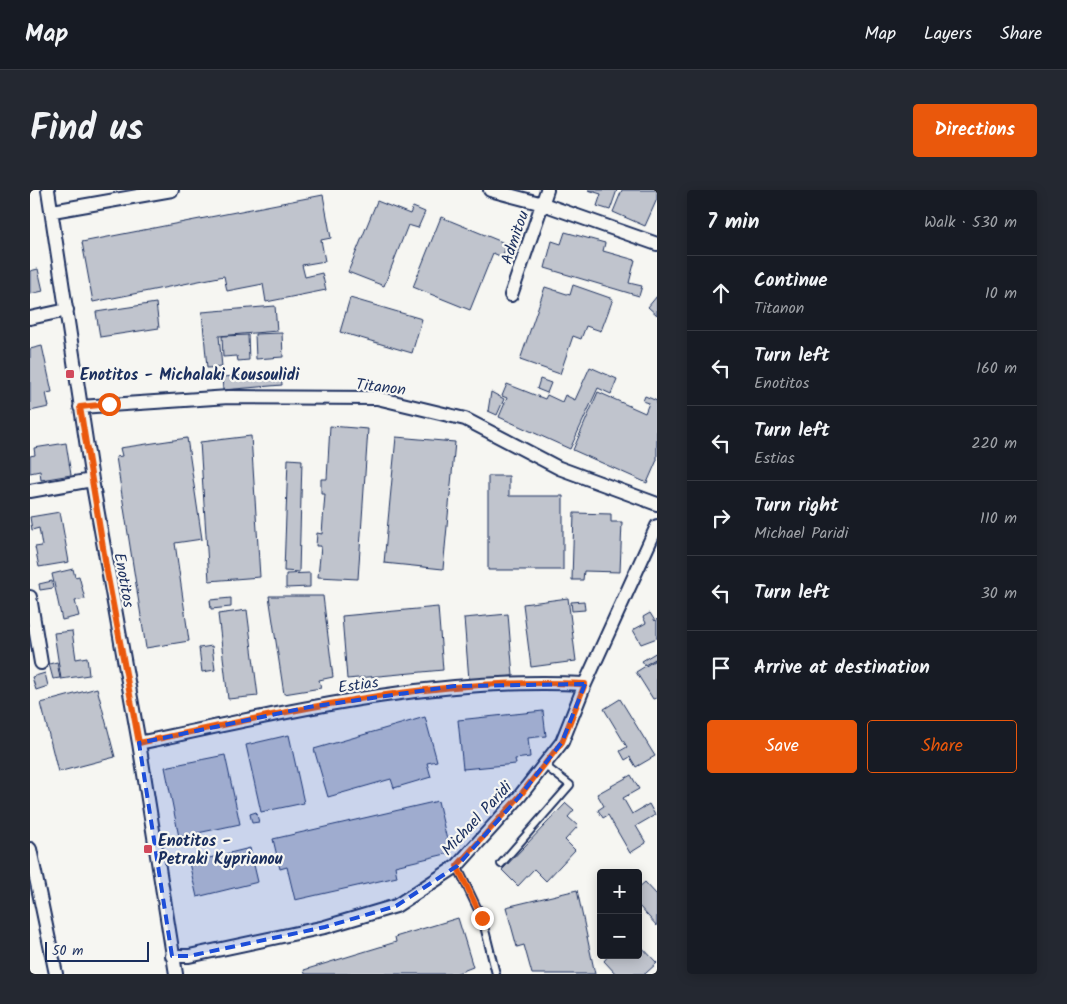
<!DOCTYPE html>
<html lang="en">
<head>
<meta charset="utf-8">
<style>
	body { margin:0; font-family:Kalam,sans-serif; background:#242831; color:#f1f3f6 }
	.controls { position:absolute; right:15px; bottom:15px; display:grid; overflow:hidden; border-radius:5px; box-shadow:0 2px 12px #0003 }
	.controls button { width:45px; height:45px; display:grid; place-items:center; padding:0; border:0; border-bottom:1px solid #363941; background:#171b24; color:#f1f3f6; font:25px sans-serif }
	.scale { position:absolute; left:15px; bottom:12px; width:104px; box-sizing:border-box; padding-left:5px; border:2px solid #1b2f5e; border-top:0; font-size:14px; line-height:18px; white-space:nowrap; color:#1b2f5e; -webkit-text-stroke:4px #f6f6f2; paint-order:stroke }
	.stop { position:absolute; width:15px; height:15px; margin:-11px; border:4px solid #ea580c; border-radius:50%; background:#fff }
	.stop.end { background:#ea580c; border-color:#fff; box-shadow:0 1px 5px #0008 }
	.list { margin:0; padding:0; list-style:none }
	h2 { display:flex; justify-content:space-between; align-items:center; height:65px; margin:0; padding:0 20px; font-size:21px }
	h2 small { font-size:16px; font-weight:400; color:#9ea1a6 }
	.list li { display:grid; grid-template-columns:32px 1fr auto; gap:15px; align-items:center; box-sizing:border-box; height:75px; padding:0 20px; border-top:1px solid #363941 }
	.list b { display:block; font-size:19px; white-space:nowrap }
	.list p { margin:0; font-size:16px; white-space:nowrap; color:#9ea1a6 }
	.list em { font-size:16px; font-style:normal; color:#9ea1a6 }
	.actions { display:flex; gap:10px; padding:15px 20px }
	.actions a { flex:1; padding:11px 0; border:1px solid #ea580c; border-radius:5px; text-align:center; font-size:18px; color:#ea580c }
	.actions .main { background:#ea580c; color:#fff }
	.icon { flex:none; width:28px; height:28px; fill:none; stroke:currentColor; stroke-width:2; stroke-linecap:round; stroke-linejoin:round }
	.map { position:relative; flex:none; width:627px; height:784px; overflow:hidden; border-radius:5px }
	header { display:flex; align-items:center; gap:30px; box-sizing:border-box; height:70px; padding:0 25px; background:#171b24; border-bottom:1px solid #363941 }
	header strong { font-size:24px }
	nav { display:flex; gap:28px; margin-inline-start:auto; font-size:18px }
	.intro { display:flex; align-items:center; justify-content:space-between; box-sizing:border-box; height:120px; padding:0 30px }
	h1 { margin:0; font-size:35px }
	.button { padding:12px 22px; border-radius:5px; background:#ea580c; color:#fff; font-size:18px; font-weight:700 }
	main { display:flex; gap:30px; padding:0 30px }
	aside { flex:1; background:#171b24; border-radius:5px; box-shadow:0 2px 12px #0003 }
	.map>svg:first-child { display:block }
	.building { fill:#c0c4cd; stroke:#1b2f5e }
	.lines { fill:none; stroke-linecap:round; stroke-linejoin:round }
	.service-casing { stroke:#1b2f5e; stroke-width:10 }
	.minor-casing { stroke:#1b2f5e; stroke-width:16 }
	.service { stroke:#f6f6f2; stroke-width:6 }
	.minor { stroke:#f6f6f2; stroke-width:12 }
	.route { stroke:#ea580c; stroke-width:6 }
	.marked { fill:#1d4ed8; fill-opacity:0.2; stroke:#1d4ed8; stroke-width:4; stroke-dasharray:10 6; stroke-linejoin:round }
	.poi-dot { fill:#d1495b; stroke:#f6f6f2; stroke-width:2 }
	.labels { text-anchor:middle; stroke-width:4.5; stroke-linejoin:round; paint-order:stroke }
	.street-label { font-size:16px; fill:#1b2f5e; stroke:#f6f6f2 }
	.poi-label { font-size:16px; font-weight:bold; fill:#1b2f5e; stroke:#f6f6f2; text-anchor:start }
</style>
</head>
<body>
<header>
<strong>Map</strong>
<nav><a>Map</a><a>Layers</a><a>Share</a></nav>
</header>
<div class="intro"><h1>Find us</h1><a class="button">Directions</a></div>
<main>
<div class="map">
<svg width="627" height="784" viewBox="0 0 627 784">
	<rect width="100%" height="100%" fill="#f6f6f2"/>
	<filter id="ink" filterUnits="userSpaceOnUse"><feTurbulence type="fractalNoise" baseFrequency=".02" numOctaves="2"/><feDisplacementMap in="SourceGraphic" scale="10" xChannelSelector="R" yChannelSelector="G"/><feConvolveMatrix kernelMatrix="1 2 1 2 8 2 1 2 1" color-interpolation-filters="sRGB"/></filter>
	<g filter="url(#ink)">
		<path class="building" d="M558 0H587L580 20 567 16 571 4Z
			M592 0H627V9L615 36 583 22Z
			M293 5 301 48 291 50 295 71 272 75 275 87 292 83 296 100 236 112 233 94 197 101 194 86 63 112 52 52Z
			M347 11 380 24 383 17 395 22 388 38 378 35 354 96 318 82Z
			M411 27 477 54 472 67 463 63 440 120 383 97Z
			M535 42 575 53 573 61 605 70 599 93 612 96 609 106 515 78 522 51 531 54Z
			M8 79 13 101 0 104V81Z
			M543 95 583 109 571 141 556 136 551 149 543 146 530 184 490 170 515 97 540 105Z
			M627 106V125L618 117Z
			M320 108 392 129 382 163 310 142Z
			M126 113 129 138 70 147 66 122Z
			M245 116 247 141 189 146 192 177 177 178 172 122Z
			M252 143 253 167 226 169 225 144Z
			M218 145 219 170 208 171 207 166 193 167 192 146Z
			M12 156 22 202 16 203 19 217 0 221V159Z
			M560 177 587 189 581 204 568 198 540 259 469 227 477 208 472 206 477 194 515 209 517 205 532 212 535 205 545 210Z
			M251 183 252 195 193 200 192 187Z
			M510 189 521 193 517 203 507 199Z
			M461 202 474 209 467 225 458 221Z
			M568 202 615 223 619 213 613 211 615 206 627 211V270L617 293 543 260Z
			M300 236 338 239 328 389 288 387 291 356H286L287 343 292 344 295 304H291V289H297Z
			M221 246 230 387 179 391 170 252Z
			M366 247 425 252 413 379 354 373Z
			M157 248 172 349 145 353 159 451 116 458 86 267 92 266 90 258Z
			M36 253 41 285 11 290 10 281 0 283V266L5 265 4 258Z
			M258 269 272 270 269 382 254 381Z
			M458 286H479V306H533V380H458Z
			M30 322 39 372 9 377 5 357 12 356 9 338 2 340 0 327Z
			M544 323 581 324V332H592L590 382 554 381 553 390H542Z
			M43 379 45 387 49 386 55 409 45 411 49 426 32 430 22 384Z
			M280 383V397L256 398V384Z
			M22 391 23 398 10 400 9 394Z
			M239 406H293L303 487 289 490 291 498 254 504Z
			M201 408V417L181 419 180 410Z
			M538 408 546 471 501 477 493 414Z
			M554 411 555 420 542 421 541 412Z
			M408 417 413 480 317 489 312 426Z
			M217 420 228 506 198 509 188 424Z
			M620 423 625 431 627 429V448L611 454 603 440 616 433 613 427Z
			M478 424 483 486 439 490 434 428Z
			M42 441 46 469 57 467 59 485 31 489 24 443Z
			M182 456 185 480 172 482 169 458Z
			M627 462V468L615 475 612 471Z
			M627 469V508L623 509 606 482Z
			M27 472 30 488 23 489 19 474Z
			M15 483 18 496 6 500 2 487Z
			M67 498 85 567 28 582 11 513Z
			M590 509 625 566 606 577 600 567 595 570 590 561 597 557 574 519Z
			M513 521 516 546 498 548 500 567 485 569 486 574 433 579 428 530Z
			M395 527 407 571 397 573 401 587 364 598 361 589 298 607 284 559Z
			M259 545 274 613 231 622 216 555Z
			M195 565 210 634 149 647 135 577Z
			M601 585 609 599 593 608 602 624 619 614 625 625 606 636 616 653 600 663 578 625 573 628 568 620 574 616 567 604Z
			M408 611 420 663 365 676 367 687 265 710 257 677 250 679 243 649Z
			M536 613 544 620 538 627 548 636 535 650 545 660 516 691 504 679 488 696 472 680Z
			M226 622 229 632 222 633 220 624Z
			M220 658 228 692 167 707 159 673Z
			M615 692 627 705V736L608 715V698Z
			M547 700 565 784H502L494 755 487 757 476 717Z
			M428 728 443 777 425 784H275L274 780 366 752 365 747Z
			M608 753 627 773 615 784H586L574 771 579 765H608Z"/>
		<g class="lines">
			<defs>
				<path id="service" d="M471 674 540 595 514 575
					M427 676 452 728 466 784"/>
				<path id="minor" d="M18 0 62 290 109 553 146 784
					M460 0 513 14 627 54
					M23 21 142 0
					M481 105 517 0
					M0 128 37 120
					M50 217 199 207 347 208 435 229 529 278 627 314
					M0 301 62 290
					M0 407 11 473
					M109 553C255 522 404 486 555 494
					M0 659 26 784
					M142 766H159L295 737 366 716 427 676 489 607 532 552 555 494 627 336"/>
			</defs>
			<use href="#service" class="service-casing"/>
			<use href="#minor" class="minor-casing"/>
			<use href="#service" class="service"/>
			<use href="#minor" class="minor"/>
		</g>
	</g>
	<g class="lines" filter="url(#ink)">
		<path class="route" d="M79 214 50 217 77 382 109 553C255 522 404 486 555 494L532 552 489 607 427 676 452 728"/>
	</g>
	<path class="marked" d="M555 494 532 552 489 607 427 676 366 716 295 737 159 766H142L109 553 279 517 425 496Z"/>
	<g class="poi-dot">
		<rect x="35" y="179" width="10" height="10" rx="2.5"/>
		<rect x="113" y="654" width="10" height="10" rx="2.5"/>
	</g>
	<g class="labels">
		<g class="street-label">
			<text transform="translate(484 47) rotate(-71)" y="6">Admitou</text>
			<text transform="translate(351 196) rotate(7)" y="6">Titanon</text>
			<text transform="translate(95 390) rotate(80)" y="6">Enotitos</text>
			<text transform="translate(328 494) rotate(-8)" y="6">Estias</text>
			<text transform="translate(446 628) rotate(-47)" y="6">Michael Paridi</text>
		</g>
		<g class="poi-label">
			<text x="50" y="190">Enotitos - Michalaki Kousoulidi</text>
			<text x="128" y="656">Enotitos -<tspan x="128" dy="18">Petraki Kyprianou</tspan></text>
		</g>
	</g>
</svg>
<div class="controls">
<button>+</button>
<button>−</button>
</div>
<div class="scale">50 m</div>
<div class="stop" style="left:79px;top:214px"></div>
<div class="stop end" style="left:452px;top:728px"></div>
</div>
<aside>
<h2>7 min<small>Walk · 530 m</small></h2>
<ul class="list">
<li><svg class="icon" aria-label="ahead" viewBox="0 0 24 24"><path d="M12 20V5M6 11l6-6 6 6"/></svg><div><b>Continue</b><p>Titanon</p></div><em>10 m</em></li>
<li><svg class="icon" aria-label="left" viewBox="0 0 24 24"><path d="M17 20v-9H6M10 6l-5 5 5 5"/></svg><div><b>Turn left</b><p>Enotitos</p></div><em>160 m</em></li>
<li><svg class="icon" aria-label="left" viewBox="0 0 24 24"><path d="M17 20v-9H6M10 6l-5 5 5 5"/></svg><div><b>Turn left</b><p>Estias</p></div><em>220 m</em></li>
<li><svg class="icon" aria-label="right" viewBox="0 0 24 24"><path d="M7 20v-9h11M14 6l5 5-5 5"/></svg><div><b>Turn right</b><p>Michael Paridi</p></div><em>110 m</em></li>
<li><svg class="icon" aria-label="left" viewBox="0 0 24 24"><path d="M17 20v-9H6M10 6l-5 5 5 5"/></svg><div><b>Turn left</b></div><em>30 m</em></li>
<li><svg class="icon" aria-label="arrive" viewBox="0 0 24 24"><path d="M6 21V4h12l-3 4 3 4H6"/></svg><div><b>Arrive at destination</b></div></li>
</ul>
<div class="actions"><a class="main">Save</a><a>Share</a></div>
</aside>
</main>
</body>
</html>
